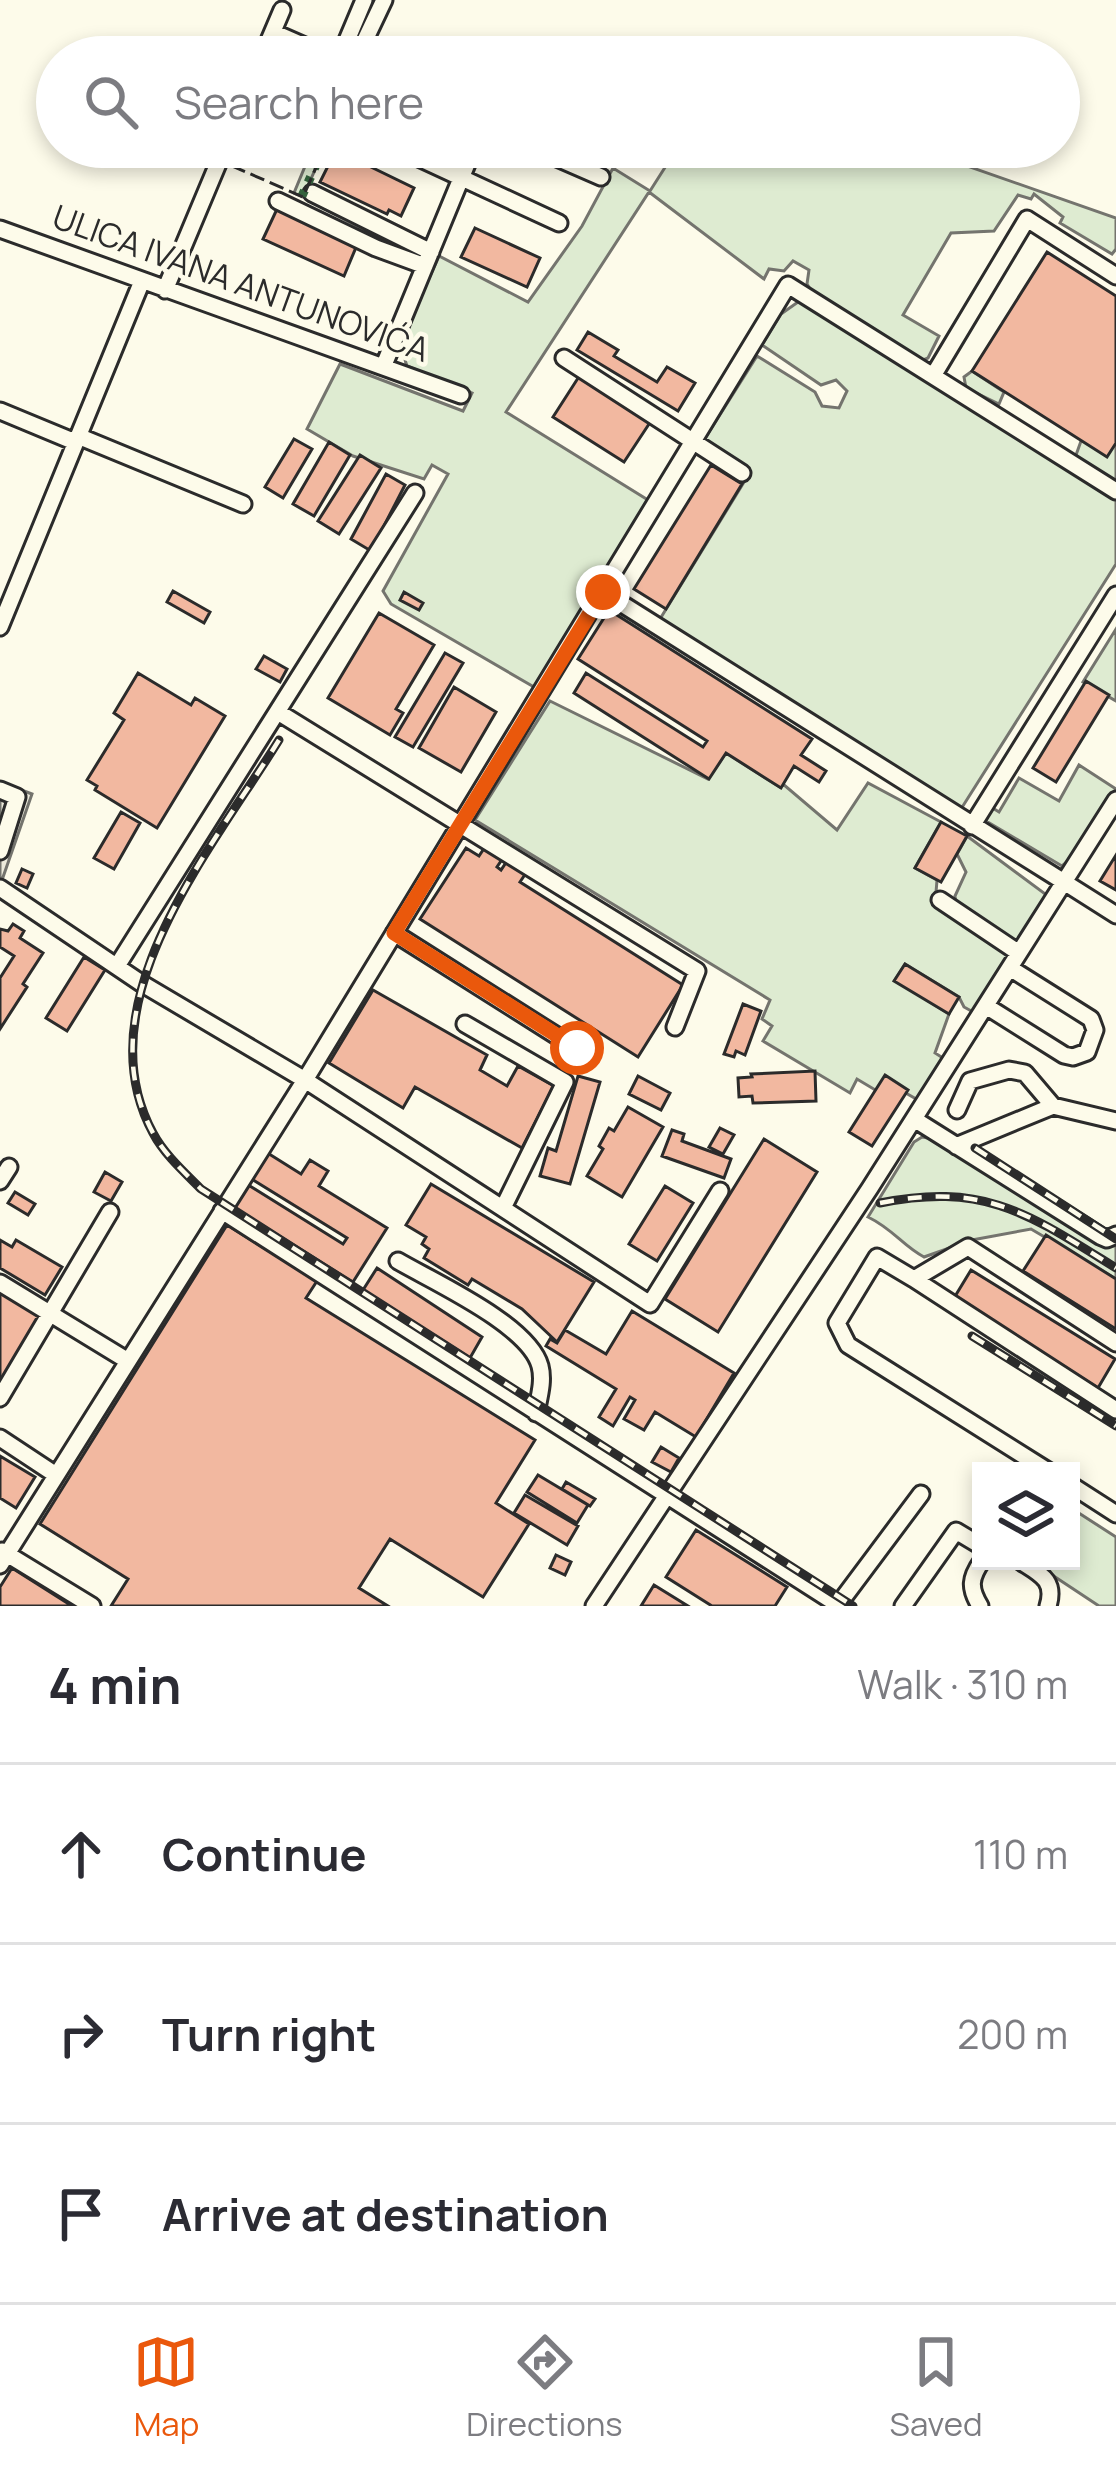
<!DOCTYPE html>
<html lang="en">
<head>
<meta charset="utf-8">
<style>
	body { margin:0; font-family:Manrope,sans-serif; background:#f2f2f3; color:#2b2b33 }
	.controls { position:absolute; right:36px; bottom:36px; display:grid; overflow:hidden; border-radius:0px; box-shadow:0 6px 18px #0003 }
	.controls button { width:108px; height:108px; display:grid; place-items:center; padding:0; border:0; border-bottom:3px solid #e1e1e2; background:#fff; color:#2b2b33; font:60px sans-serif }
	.stop { position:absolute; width:36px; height:36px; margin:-27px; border:9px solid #ea580c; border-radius:50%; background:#fff }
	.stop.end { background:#ea580c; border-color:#fff; box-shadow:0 3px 12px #0008 }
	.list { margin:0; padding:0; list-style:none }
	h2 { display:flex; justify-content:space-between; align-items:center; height:156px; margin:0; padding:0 48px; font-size:51px }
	h2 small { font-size:39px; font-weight:400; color:#7c7c81 }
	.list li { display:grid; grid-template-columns:78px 1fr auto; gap:36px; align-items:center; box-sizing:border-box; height:180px; padding:0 48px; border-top:3px solid #e1e1e2 }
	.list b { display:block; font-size:45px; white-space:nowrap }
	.list em { font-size:39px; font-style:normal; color:#7c7c81 }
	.icon { flex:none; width:66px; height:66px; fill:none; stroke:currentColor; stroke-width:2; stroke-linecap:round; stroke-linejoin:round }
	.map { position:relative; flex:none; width:1116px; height:1606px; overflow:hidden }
	.search { position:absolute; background:#fff; box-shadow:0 6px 18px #0003; left:36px; right:36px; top:36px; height:132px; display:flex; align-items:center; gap:30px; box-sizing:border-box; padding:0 42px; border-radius:66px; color:#7c7c81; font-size:45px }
	.sheet { height:696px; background:#fff }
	nav { display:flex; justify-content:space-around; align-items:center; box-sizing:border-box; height:168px; border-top:3px solid #e1e1e2; background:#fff; font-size:33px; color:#7c7c81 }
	nav a { display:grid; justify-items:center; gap:6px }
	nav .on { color:#ea580c }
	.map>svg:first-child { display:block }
	.green { fill:#deebd1; stroke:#74746e; stroke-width:3 }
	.parking { fill:#eceadb; stroke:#74746e; stroke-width:3 }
	.building { fill:#f2b8a0; stroke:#2b2b2b; stroke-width:3 }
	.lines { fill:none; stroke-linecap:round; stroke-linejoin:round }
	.minor-casing { stroke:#2b2b2b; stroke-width:21 }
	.minor { stroke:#fdfbea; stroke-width:15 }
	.rail-casing { stroke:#2b2b2b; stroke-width:9 }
	.rail { stroke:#fdfbea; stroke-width:4.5; stroke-dasharray:14; stroke-linecap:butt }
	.hedge { stroke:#34623c; stroke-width:9; stroke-dasharray:6 9; stroke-linecap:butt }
	.fence { stroke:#2b2b2b; stroke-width:3; stroke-dasharray:15 6; stroke-linecap:butt }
	.route { stroke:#ea580c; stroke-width:15 }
	.labels { text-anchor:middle; stroke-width:9; stroke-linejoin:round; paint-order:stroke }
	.street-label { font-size:33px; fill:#2b2b2b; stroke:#fdfbea }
</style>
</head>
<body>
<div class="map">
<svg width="1116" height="1606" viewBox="0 0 1116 1606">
	<rect width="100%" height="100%" fill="#fdfbea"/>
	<path class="green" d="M313 147H325L303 197 294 193Z
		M678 147H913L1116 218V249L1112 254 1060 223 1063 217 1034 194 1031 199 1018 195 994 231 951 233 903 315 939 336 928 358 921 361 812 292 807 284 809 270 793 261 784 271 769 269 764 279 649 192 506 412 648 500 534 687 391 604 383 591 448 474 432 465 424 479 353 456 307 429 340 364 463 411 472 393 407 366C395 340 428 283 439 256L528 302 582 226 613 168 650 191Z
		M798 302H804L1116 498V564L961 809 660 619 749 474 704 440 757 356 815 392 822 406 839 408 847 391 836 380 821 385 762 345 781 314Z
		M972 371 1004 392 999 404 966 388 964 377Z
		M1081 441 1116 443V484L1079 458 1076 455Z
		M1116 629V701L1083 682Z
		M550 701 708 779 726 753 780 787 783 784 837 830 868 783 941 822 915 868 937 880 935 905 1009 955 975 1013 964 1007 959 997 905 964 895 980 949 1014 935 1053 946 1060 918 1100 883 1080 877 1091 857 1079 850 1093 763 1041 772 1026 762 1019 770 1000 475 820Z
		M1079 765 1116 789 1076 854 1062 866 986 821 991 807 999 812 1019 778 1059 801Z
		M967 836 1048 896 1018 943 1008 941 956 905 955 896 966 872 957 854Z
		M922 1137 928 1138 1103 1245 1116 1246V1279L1031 1229 972 1240 924 1257C903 1246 893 1229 868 1217L914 1142Z
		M1071 1508 1116 1537V1606H1099L1031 1561H1071Z"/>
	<path class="parking" d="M0 782 32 794 1 883H0Z"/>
	<path class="building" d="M336 150 414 188 401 216 389 210 387 214 320 182Z
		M277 209 357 245 344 276 263 239Z
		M475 228 540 258 527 287 461 257Z
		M1047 252 1116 296V443L1107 457 972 371Z
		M588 332 618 350 614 356 657 382 667 367 695 383 678 411 577 350Z
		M580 375 651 421 624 462 553 417Z
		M294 439 312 449 283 498 265 487Z
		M329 442 350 455 314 516 293 504Z
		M360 455 381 468 339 534 318 521Z
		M711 465 742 484 666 609 634 589Z
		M386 474 405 485 371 551 351 539Z
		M173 591 210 612 204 623 167 602Z
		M404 592 423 603 419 610 400 600Z
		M609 610 812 739 801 755 826 771 819 782 794 766 781 788 726 753 709 779 574 693 586 673 703 747 707 741 578 659Z
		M379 613 434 645 396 709 403 713 390 735 328 698Z
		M445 653 463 663 413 747 395 737Z
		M264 656 287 669 280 682 256 669Z
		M138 673 191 705 195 698 225 716 157 828 95 790 97 786 87 780 124 720 114 713Z
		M1086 681 1109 695 1056 782 1033 768Z
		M454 687 496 712 461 772 419 748Z
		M121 812 140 823 114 869 94 858Z
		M941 822 967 836 941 882 915 868Z
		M485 847 503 858 497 867 501 870 509 858 528 870 520 882 683 985 638 1057 420 919 466 848 479 856Z
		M1116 855V890L1100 881Z
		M22 869 33 874 27 888 16 883Z
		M13 924 24 931 20 938 43 953 23 984 27 987 0 1029V978L14 956 0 947V929L8 931Z
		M84 957 105 970 67 1031 46 1018Z
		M905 964 959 997 949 1014 894 981Z
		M373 990 487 1055 480 1070 507 1086 518 1066 554 1086 522 1148 415 1087 403 1108 329 1063Z
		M743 1004 761 1011 745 1055 736 1051 734 1057 724 1054Z
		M815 1071 816 1101 753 1103 752 1096 739 1097 738 1078 752 1077 751 1074Z
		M885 1075 908 1090 872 1146 849 1132Z
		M578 1076 600 1082 570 1184 540 1176 548 1148 556 1151Z
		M638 1076 670 1093 661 1110 629 1094Z
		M628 1107 663 1127 622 1197 587 1176 603 1149 599 1146 609 1128 614 1131Z
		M720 1128 734 1135 723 1154 709 1147Z
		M672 1130 684 1134 682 1141 731 1159 724 1178 662 1156Z
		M764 1139 817 1172 718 1332 665 1299Z
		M266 1152 301 1174 310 1160 328 1171 319 1186 387 1228 353 1282 231 1206 245 1183 343 1244 347 1238 250 1178Z
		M105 1172 122 1182 111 1201 94 1192Z
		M431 1184 594 1282 557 1342 522 1309 472 1279 468 1285 424 1258 429 1249 422 1244 426 1237 406 1225Z
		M665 1186 693 1203 657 1261 629 1244Z
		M15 1192 35 1204 28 1215 8 1203Z
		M227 1225 317 1281 306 1298 535 1440 496 1503 529 1524 483 1597 390 1539 359 1588 388 1606H111L128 1579 40 1524Z
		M1046 1235 1116 1279V1329L1023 1271Z
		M0 1240 12 1247 16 1240 62 1267 45 1295 0 1268Z
		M377 1268 482 1337 470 1358 363 1290Z
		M971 1270 1115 1359 1098 1388 954 1298Z
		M0 1291 41 1316 0 1382Z
		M632 1311 734 1373 696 1437 655 1412 644 1430 624 1419 635 1400 630 1397 613 1426 599 1417 616 1389 546 1346 550 1339 557 1343 565 1330 606 1354Z
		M661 1447 679 1458 671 1472 652 1462Z
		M0 1456 35 1477 16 1508 0 1498Z
		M538 1475 588 1505 577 1523 527 1492Z
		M566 1482 595 1499 590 1506 562 1489Z
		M525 1495 578 1526 567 1545 514 1513Z
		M696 1530 787 1587 775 1606H712L666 1577Z
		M556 1555 571 1562 565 1575 550 1568Z
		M12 1568 72 1606H0V1587Z
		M654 1585 688 1606H641Z"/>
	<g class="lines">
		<defs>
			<path id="minor" d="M273 32 330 57
				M262 57 282 10
				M340 57 364 0
				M357 57 384 0
				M584 57 588 49
				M395 147 559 223
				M532 147 601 177
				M312 193 431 252
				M278 201 376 248 425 266
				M0 229 461 395
				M165 290 225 147
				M564 358 742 473
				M384 365 474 147
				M933 376 1027 219 1116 276
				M0 411 75 442
				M78 436 243 504
				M603 592 1064 882 1116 800
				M0 627 142 281
				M278 712 697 971 675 1027
				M0 790 17 797 0 851
				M972 826 1116 595
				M0 888 141 983 305 1080 650 1304 720 1191
				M940 900 1019 953
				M394 933 576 1048
				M117 966 415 493
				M986 1006 1064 1055 1073 1057 1087 1052 1095 1030 1091 1019 1010 968
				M465 1024 565 1082 503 1208
				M957 1110 970 1081 1009 1070 1025 1073 1053 1106
				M914 1119 1100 1236 1107 1239 1116 1235
				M956 1146 1053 1106 1116 1121
				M0 1181 9 1167
				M222 1211 840 1606
				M398 1261C434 1282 529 1325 540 1366 544 1381 539 1397 536 1413
				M914 1279 877 1257 837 1323 848 1345 1048 1471
				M0 1283 128 1361
				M1116 1343 968 1247 914 1279 1116 1410
				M0 1398 110 1212
				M0 1438 56 1475
				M1071 1485 1116 1514
				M2 1551 92 1606
				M1020 1561C1040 1574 1056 1580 1048 1606
				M0 1565 305 1080 788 285 1116 491
				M838 1605 921 1494
				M594 1606 870 1188 1064 882 1116 915
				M903 1606 956 1531 981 1546
				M980 1606C969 1588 970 1578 982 1561"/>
		</defs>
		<use href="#minor" class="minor-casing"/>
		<use href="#minor" class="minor"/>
		<defs>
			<path id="rail" d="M279 740C213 847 82 1002 153 1133 164 1154 184 1172 201 1189L853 1606
				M975 1148 1116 1239
				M880 1203C986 1182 1029 1214 1116 1268
				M972 1336 1116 1426"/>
		</defs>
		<use href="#rail" class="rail-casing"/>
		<use href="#rail" class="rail"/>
		<path class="hedge" d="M280 57 283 49 301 57
			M232 166 240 147
			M302 196 324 147"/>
		<path class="fence" d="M278 57 282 47 305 57
			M238 147 230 165 303 197 325 147"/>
	</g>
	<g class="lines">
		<path class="route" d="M577 1048 394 933 603 592"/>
	</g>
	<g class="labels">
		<g class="street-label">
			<text transform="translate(241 283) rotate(20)" y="12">ULICA IVANA ANTUNOVIĆA</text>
		</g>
	</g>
</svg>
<div class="controls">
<button><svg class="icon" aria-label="layers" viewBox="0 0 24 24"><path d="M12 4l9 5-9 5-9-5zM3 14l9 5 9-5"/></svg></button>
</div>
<div class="stop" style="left:577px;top:1048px"></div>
<div class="stop end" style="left:603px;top:592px"></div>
<div class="search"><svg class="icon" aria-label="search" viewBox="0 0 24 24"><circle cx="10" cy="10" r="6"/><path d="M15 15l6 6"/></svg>Search here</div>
</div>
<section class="sheet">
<h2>4 min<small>Walk · 310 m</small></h2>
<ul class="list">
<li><svg class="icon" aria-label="ahead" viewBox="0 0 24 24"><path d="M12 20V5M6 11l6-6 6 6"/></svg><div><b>Continue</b></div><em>110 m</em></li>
<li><svg class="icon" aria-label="right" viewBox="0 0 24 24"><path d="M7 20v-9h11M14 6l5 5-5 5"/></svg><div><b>Turn right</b></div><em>200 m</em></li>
<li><svg class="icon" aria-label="arrive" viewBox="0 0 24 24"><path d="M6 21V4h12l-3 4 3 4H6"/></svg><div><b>Arrive at destination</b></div></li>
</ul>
</section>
<nav>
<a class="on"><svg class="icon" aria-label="map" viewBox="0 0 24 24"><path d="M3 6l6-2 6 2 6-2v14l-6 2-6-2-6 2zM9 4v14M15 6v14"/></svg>Map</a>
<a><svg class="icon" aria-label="directions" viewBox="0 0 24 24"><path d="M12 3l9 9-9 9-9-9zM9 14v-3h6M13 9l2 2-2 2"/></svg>Directions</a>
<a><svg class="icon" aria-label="saved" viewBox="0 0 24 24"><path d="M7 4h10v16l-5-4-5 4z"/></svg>Saved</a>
</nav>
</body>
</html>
